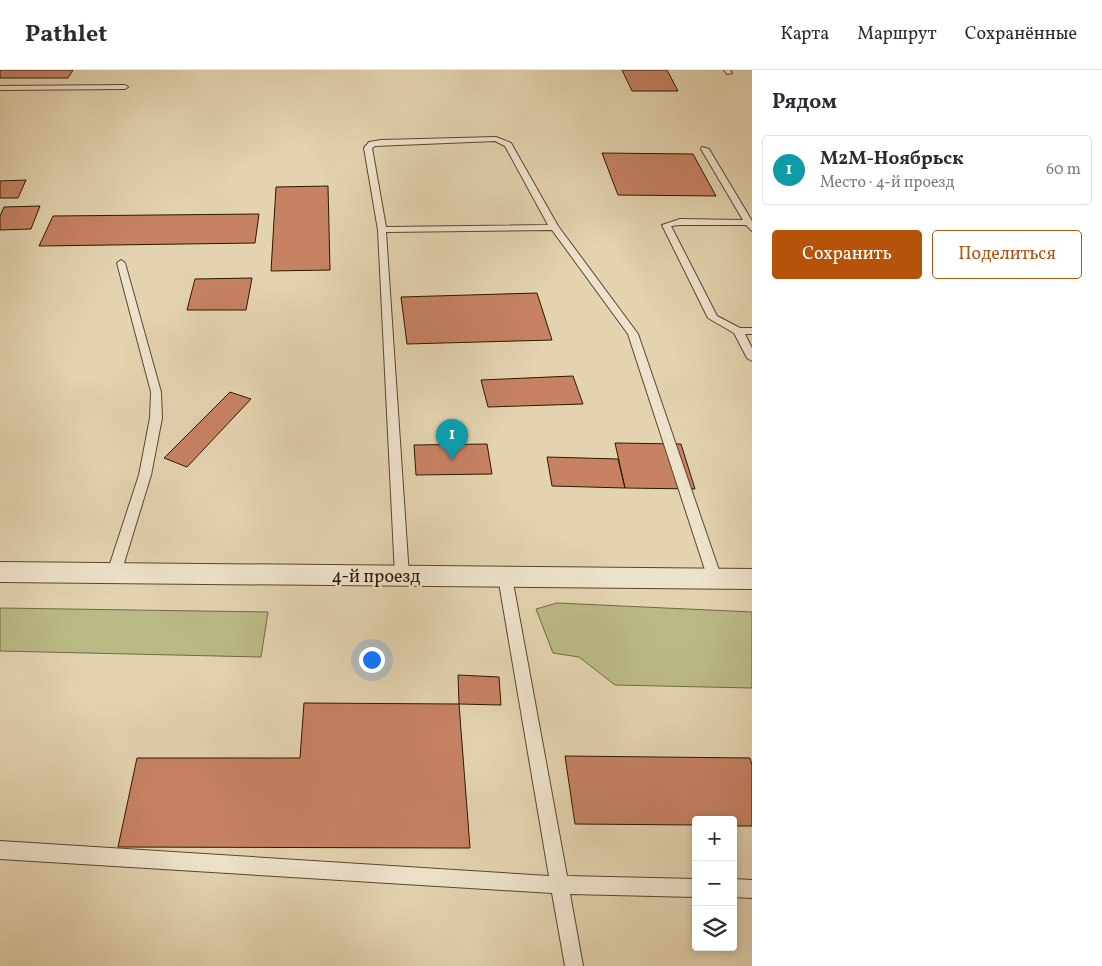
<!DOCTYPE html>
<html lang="ru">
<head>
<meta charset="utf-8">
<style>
	body { margin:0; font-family:Vollkorn,serif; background:#f2f2f3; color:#2b2b33 }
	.controls { position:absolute; right:15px; bottom:15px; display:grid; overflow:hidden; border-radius:5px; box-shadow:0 2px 8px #0003 }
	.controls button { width:45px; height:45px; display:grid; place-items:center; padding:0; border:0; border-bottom:1px solid #e1e1e2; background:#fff; color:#2b2b33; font:25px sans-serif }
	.you { position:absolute; left:371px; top:589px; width:18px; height:18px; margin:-12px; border:4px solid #fff; border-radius:50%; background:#1a73e8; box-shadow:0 0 0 8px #1a73e833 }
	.badge { display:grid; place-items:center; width:32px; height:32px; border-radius:50%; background:#b45309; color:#fff; font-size:16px; font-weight:700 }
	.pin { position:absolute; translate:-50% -41px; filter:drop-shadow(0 1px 2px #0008) }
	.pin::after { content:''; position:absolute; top:26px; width:18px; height:15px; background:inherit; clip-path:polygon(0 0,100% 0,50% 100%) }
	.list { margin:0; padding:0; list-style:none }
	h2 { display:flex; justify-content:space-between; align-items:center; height:65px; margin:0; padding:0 20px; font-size:21px }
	h2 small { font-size:16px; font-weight:400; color:#7c7c81 }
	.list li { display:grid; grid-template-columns:32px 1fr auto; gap:15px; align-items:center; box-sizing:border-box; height:70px; margin:0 10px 10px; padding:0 10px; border:1px solid #e1e1e2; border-radius:5px }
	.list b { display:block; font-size:19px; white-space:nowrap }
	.list p { margin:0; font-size:16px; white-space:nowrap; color:#7c7c81 }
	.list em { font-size:16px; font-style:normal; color:#7c7c81 }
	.actions { display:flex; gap:10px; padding:15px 20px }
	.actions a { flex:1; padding:11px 0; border:1px solid #b45309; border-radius:5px; text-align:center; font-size:18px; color:#b45309 }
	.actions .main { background:#b45309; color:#fff }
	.icon { flex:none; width:28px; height:28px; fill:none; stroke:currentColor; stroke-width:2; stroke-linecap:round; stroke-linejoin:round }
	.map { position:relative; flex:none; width:752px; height:896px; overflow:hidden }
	header { display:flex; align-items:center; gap:30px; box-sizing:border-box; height:70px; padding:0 25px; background:#fff; border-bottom:1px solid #e1e1e2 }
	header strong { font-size:24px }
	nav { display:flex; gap:28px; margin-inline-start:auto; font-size:18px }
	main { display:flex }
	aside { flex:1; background:#fff }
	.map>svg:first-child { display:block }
	.green { fill:#baba86; stroke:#746944 }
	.building { fill:#c78264; stroke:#2d1802 }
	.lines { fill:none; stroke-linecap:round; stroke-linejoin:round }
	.lane-casing { stroke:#5a472d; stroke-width:2 }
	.street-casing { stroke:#5a472d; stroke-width:2 }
	.lane { fill:#ede2cb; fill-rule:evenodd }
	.street { fill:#ede2cb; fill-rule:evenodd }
	.labels { text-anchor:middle; stroke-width:4.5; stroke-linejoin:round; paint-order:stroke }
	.street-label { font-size:18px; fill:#2d1802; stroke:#ede2cb }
</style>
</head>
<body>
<header>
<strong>Pathlet</strong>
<nav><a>Карта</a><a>Маршрут</a><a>Сохранённые</a></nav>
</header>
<main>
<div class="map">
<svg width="752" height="896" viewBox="0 0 752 896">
	<rect width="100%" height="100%" fill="#e3d3af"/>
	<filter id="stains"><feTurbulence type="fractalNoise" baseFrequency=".004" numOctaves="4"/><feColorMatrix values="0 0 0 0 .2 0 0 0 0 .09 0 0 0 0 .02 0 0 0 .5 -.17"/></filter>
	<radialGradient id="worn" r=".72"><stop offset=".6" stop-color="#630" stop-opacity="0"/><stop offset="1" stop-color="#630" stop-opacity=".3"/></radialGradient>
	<path class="green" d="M557 533 752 542V618L615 615 579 587 553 583 536 539Z
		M0 538 268 542 261 587 0 581Z"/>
	<path class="building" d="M0 0H73L68 8H0Z
		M622 0H667L678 21H632Z
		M602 83 693 84 716 126 618 125Z
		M26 110 18 128H0V111Z
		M328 116 330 200 271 201 276 117Z
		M40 136 31 159 0 160V146L4 137Z
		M259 144 255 173 39 176 53 146Z
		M252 208 246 240H187L195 209Z
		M537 223 552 270 407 274 401 227Z
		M573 306 583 334 488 337 481 310Z
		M230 322 251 329 187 397 164 388Z
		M615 373 681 374 695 419 625 418Z
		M487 374 492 404 416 405 414 375Z
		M547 387 618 389 625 418 552 416Z
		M458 605 499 607 501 635 459 634Z
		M304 633 459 634 470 778 118 777 137 688H300Z
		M565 686 750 688 752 695V756H733V750H696V755L575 754Z"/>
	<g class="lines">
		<defs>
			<path id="lane" d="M724 0H730L732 3 727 4Z
				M0 16 125 15 128 17 125 19 0 20Z
				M496 67 511 73 558 156 638 264 722 509 720 513 715 514 710 513 708 509 628 264 552 160 386 162 409 506 407 510 402 511 397 510 395 506 378 160 364 78 369 72 381 70ZM495 71 505 76 548 155 386 157 372 78 375 76Z
				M702 77 709 79 752 151V161L746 155H680L671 156 717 246 740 258H752V264H745L752 278V291L747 288 734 263 708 248 662 155 680 149 743 150 701 79Z
				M121 190 125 193 161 322 162 348 151 405 121 503 119 507 114 508 109 507 107 503 139 405 150 348 151 322 117 193Z
				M505 502 510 503 512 507 567 806 696 809V827L570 824 583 896H565L552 823 0 789V771L549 806 498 507 500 503Z
				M733 809 752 810V828L733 827Z"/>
			<path id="street" d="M0 492 752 499V519L0 512Z"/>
		</defs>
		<use href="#lane" class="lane-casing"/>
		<use href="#street" class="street-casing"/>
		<use href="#lane" class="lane"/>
		<use href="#street" class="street"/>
	</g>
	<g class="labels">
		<g class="street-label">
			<text x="376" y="512">4-й проезд</text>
		</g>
	</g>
	<rect width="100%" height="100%" filter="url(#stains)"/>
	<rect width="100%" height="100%" fill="url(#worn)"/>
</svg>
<div class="controls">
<button>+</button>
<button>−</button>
<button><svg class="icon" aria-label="layers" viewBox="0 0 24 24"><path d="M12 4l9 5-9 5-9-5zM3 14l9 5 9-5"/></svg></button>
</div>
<div class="you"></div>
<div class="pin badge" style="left:452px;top:390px;background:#0f9aa8">1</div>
</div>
<aside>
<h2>Рядом<small></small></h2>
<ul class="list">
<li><span class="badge" style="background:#0f9aa8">1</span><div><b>М2М-Ноябрьск</b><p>Место · 4-й проезд</p></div><em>60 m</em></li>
</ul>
<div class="actions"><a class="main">Сохранить</a><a>Поделиться</a></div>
</aside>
</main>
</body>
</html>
